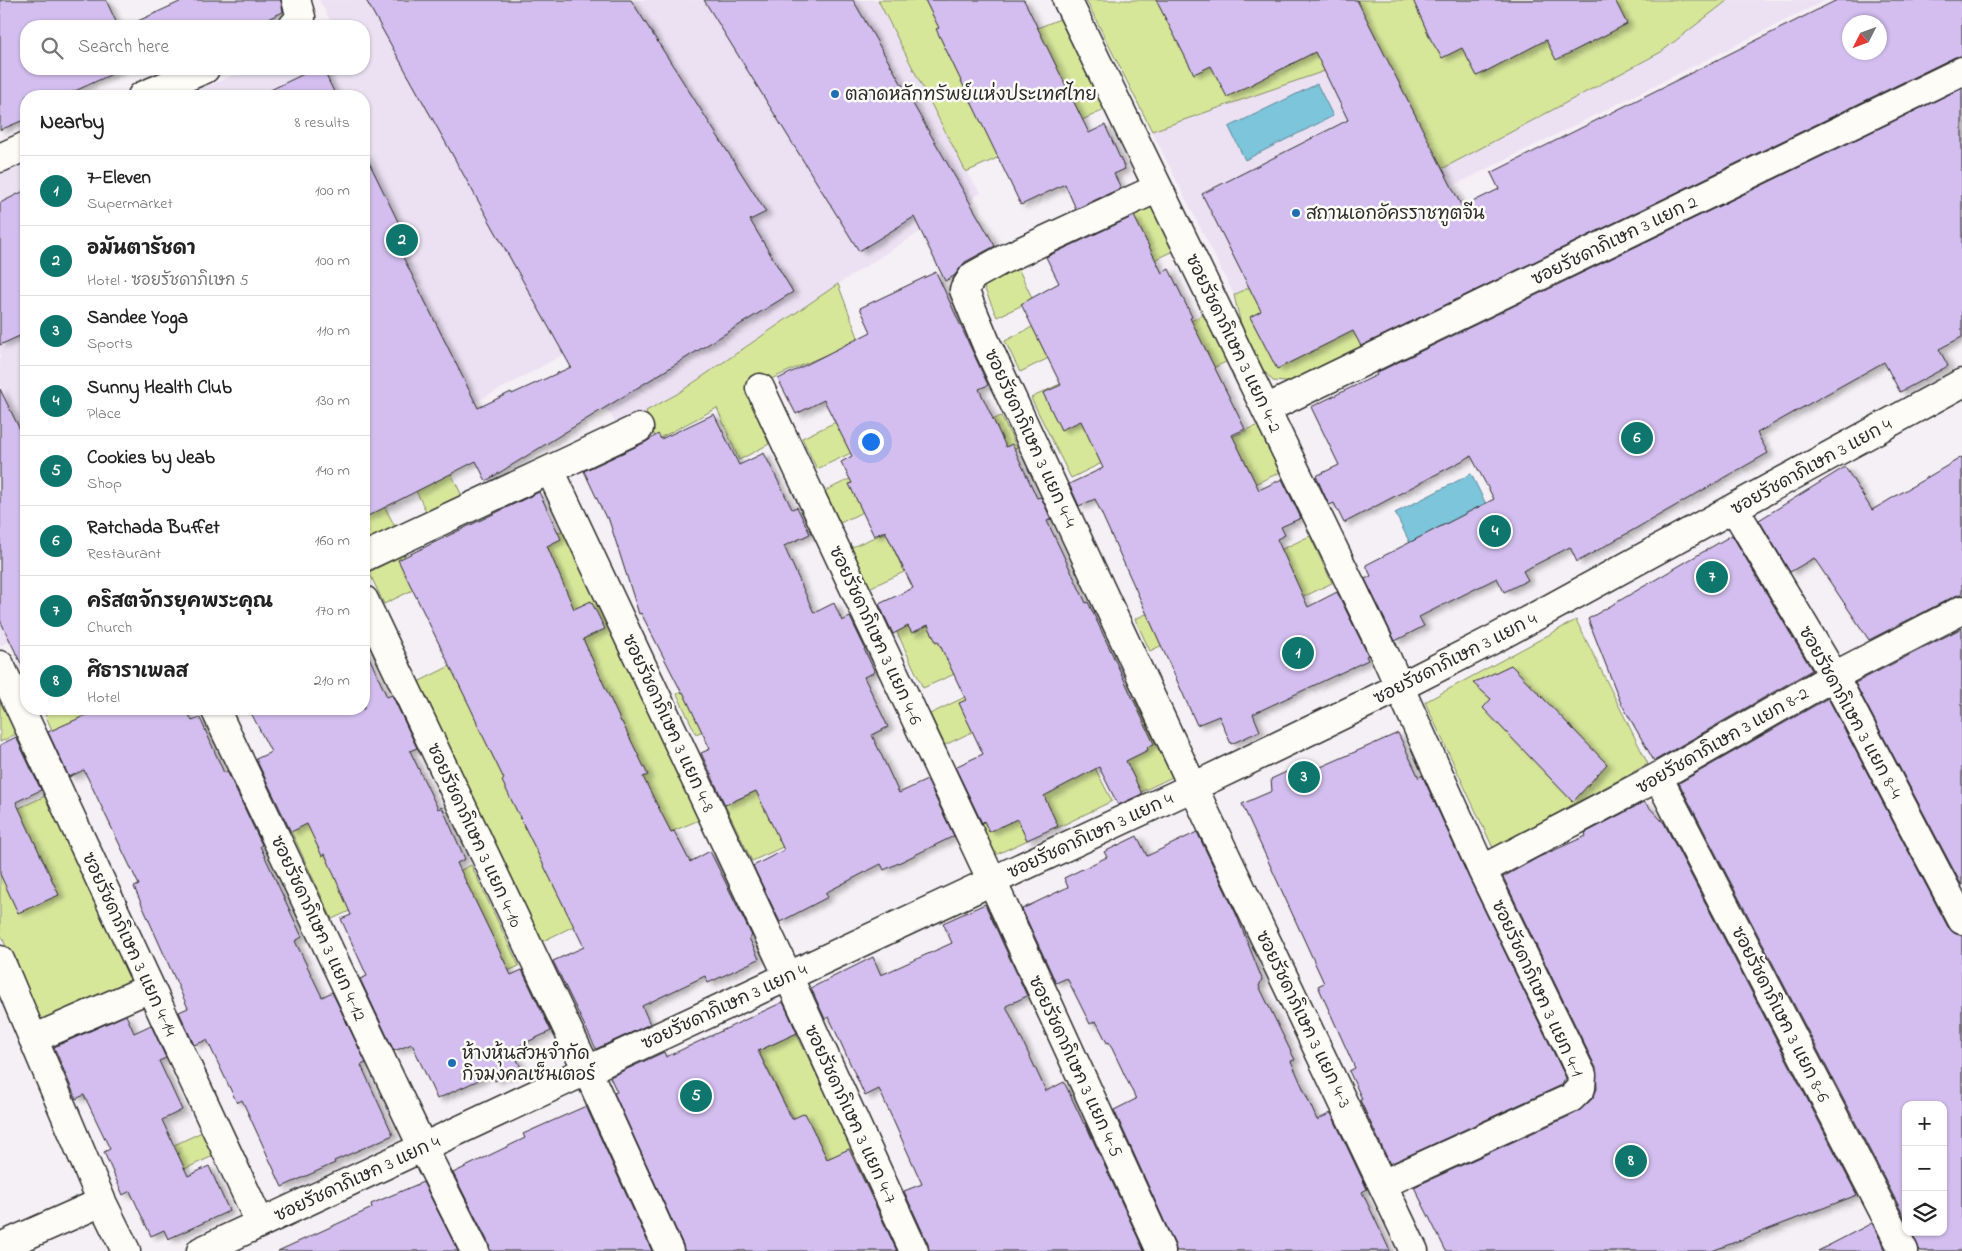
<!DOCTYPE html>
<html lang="en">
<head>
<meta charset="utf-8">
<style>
	body { margin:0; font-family:"Indie Flower","Playpen Sans Thai",sans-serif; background:#f6f6f6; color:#222 }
	.controls { position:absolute; right:15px; bottom:15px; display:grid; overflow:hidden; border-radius:10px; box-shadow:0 1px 4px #0004 }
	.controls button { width:45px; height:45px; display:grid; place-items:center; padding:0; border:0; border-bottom:1px solid #e0e0e0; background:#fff; color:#222; font:25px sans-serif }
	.compass { position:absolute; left:1842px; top:15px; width:45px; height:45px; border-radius:50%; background:#fff; box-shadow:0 1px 4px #0004; rotate:228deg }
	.you { position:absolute; left:870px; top:441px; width:18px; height:18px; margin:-12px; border:4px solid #fff; border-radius:50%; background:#1a73e8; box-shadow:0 0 0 8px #1a73e833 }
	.badge { display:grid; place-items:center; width:32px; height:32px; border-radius:50%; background:#0f766e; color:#fff; font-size:16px; font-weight:700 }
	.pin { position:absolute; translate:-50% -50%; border:2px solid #fff; box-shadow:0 1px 5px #0006 }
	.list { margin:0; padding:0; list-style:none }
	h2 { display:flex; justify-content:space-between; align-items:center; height:65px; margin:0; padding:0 20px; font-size:21px }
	h2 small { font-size:16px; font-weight:400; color:#767676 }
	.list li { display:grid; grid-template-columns:32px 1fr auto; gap:15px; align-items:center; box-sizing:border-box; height:70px; padding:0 20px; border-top:1px solid #e0e0e0 }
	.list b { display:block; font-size:19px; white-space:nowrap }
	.list p { margin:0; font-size:16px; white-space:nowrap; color:#767676 }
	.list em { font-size:16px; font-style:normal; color:#767676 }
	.icon { flex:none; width:28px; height:28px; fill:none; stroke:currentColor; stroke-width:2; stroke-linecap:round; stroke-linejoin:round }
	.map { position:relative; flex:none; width:1962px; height:1251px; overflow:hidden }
	.search { position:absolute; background:#fff; box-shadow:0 1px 4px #0004; left:20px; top:20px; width:350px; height:55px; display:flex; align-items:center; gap:12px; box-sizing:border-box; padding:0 18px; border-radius:20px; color:#767676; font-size:19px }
	.panel { position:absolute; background:#fff; box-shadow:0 1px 4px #0004; left:20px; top:90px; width:350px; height:625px; border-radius:20px }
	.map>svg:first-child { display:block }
	.built { fill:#ebe1f3 }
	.green { fill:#d7e79a; stroke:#818962 }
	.water { fill:#7bc5db; stroke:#5b8795 }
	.building { fill:#d3beef; stroke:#2b2b2b; fill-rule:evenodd; filter:url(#shadow) }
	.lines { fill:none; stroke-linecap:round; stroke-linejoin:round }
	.minor-casing { stroke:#2b2b2b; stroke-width:31 }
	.minor { stroke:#fdfcf7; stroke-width:28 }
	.poi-dot { fill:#1f6fb2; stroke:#fdfcf7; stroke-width:2 }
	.labels { text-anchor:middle; stroke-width:5; stroke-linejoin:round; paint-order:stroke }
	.poi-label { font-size:18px; fill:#2b2b2b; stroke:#fdfcf7; text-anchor:start }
	.street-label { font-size:18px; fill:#2b2b2b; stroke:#fdfcf7 }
</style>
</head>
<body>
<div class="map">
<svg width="1962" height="1251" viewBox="0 0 1962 1251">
	<defs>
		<filter id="shadow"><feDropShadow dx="5.5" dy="3" stdDeviation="2.5" flood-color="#0004"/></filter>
	</defs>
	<rect width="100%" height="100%" fill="#f5f0f5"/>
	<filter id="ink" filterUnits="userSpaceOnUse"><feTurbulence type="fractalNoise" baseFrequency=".02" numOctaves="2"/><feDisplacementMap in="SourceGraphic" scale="10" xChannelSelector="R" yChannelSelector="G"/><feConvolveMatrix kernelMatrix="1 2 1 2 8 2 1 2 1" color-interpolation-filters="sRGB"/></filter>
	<g filter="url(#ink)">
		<path class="built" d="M319 0H878L966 172 981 193 838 284 677 394 619 427 566 353 512 383 364 460V96H183L248 69H364V26H333Z
			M1086 0H1826L1234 295Z
			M26 162V633L0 646V173Z"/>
		<path class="green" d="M878 0H947L1017 36 1060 19 1111 107 966 172Z
			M1086 0H1728L1661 52 1438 171 1362 58 1152 131Z
			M1153 203 1176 250 1140 267 1118 220Z
			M1324 250 1366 344 1297 383 1273 381C1247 353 1242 330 1234 295Z
			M1018 268 1033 300 997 317 983 285Z
			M838 284 859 340 746 390 769 444 739 460 717 408 656 440 646 411 677 394Z
			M1205 314 1228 361 1193 377 1170 331Z
			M1040 323 1055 355 1020 372 1005 341Z
			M1066 381 1106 461 1071 478 1031 398Z
			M1001 416 1017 448 981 464 966 433Z
			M838 421 853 452 817 469 802 438Z
			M1258 425 1281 472 1246 488 1223 441Z
			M448 467 463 498 428 515 412 483Z
			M860 474 875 506 840 523 825 491Z
			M385 507 395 527 364 542V517Z
			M564 530 699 820 666 834 531 545Z
			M886 532 904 572 869 588 850 548Z
			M1310 536 1332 583 1297 600 1274 553Z
			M404 555 419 587 384 604 369 572Z
			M1168 604 1185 634 1150 651 1135 619Z
			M932 614 959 672 923 688 896 630Z
			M1576 620 1648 764 1493 848 1425 702Z
			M452 665 578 924 541 942 414 684Z
			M712 678 731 718 696 734 677 694Z
			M0 691 18 733 0 742Z
			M965 697 980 728 945 745 930 714Z
			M1135 700 1172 777 1137 794 1122 762 1119 709Z
			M51 709H83L98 742 64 757 44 712Z
			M1094 766 1112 801 1055 829 1038 795Z
			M760 789 787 845 752 861 725 805Z
			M47 795 132 981 40 1021 0 933V817Z
			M308 807 356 908 332 919 285 818Z
			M1015 807 1030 839 995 855 979 824Z
			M471 865 519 966 495 977 447 877Z
			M796 1033 880 1203 863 1212 786 1107 758 1051Z
			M202 1132 213 1156 178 1172 168 1148Z"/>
		<path class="water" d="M1317 84 1333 116 1245 160 1229 127Z
			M1471 474 1489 510 1410 543 1395 513Z"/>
		<path class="building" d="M0 0H106L118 26H26V69H123L64 96H26V119L0 130Z
			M184 0H281L283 12 252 26H127Z
			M366 0H631L766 212 750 220 793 292 486 481 476 461 364 518V152L407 240 397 245 478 408 511 392 512 394 571 367Z
			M704 0H853L995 246 965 262 954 276 945 281 914 217 859 251Z
			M925 0H1024L1089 133 1105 125 1125 169 1114 174 1121 188 1076 209 1065 184 1021 205 936 29 939 28Z
			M1156 0H1357L1462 207 1499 189 1491 173 1837 0H1962V56L1955 57 1361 346 1353 331 1277 369 1250 317 1261 311 1202 194 1348 120 1315 52 1227 97 1211 66 1194 74ZM1850 22H1880V52H1850Z
			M1413 0H1615L1627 24 1556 60 1546 40 1477 76 1462 48 1442 58 1431 40Z
			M314 69H323L336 96H258Z
			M1962 88V337L1939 349 1948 366 1900 392 1884 362 1757 433 1768 453 1577 562 1570 547 1523 571 1528 580 1504 592 1497 578 1419 617 1424 626 1395 641 1365 579 1371 576 1366 565 1494 499 1471 456 1344 523 1334 503 1329 505 1316 476 1339 465 1311 407 1377 375 1376 373Z
			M26 190V333L0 345V203Z
			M1134 216 1162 273 1169 269 1192 317 1190 318 1245 429 1232 435 1259 490 1282 479 1301 518 1281 527 1285 535 1277 539 1308 607 1337 592 1368 655 1366 656 1368 660 1253 714 1260 731 1231 744 1219 716 1197 725 1095 499 1079 506 1069 484 1103 468 1081 421 1061 430 1043 393 1061 385 1021 304 1059 283 1046 257Z
			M936 272 988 385 979 389 1006 447 1012 444 1037 498 1041 497 1051 519 1047 521 1086 603 1088 602 1154 744 1147 747 1148 750 1126 761 1142 794 1118 805 1099 767 1044 796 1058 826 1027 840 1017 819 989 832 984 821 982 823 955 767 983 754 959 703 966 700 938 641 936 642 928 625 912 633 908 626 893 634 879 604 913 588 885 531 874 536 849 484 852 483 841 462 852 456 824 400 796 414 778 379 871 332 860 308Z
			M0 389 26 442V674L0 620Z
			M714 414 739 465 764 453 792 509 797 507 810 534 784 546 814 613 834 603 842 621 850 617 865 648 864 649 875 672 864 677 888 727 872 735 899 793 927 780 954 836 884 870 881 864 825 893 828 897 780 922 753 866 784 850 756 791 725 805 701 753 710 749 683 692 682 693 641 613 639 614 608 517 606 518 584 471 646 442 658 434 661 439Z
			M1962 457V594L1955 596 1869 640 1814 558 1790 572 1759 520 1845 467 1872 510Z
			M539 492 561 539 547 546 574 609 591 601 605 629 583 639 621 722H622L648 775 643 777 671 832 674 831 690 862 710 851 752 936 749 938 759 959 708 983 705 976 642 1006 650 1024 596 1049 553 961 584 947 502 781 504 779 476 722H477L471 709 398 560Z
			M1732 535 1812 670 1654 761 1620 701 1588 619Z
			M1962 628V886L1855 683Z
			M364 646 387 697 392 695 417 748 410 751 438 809 442 807 465 859 457 863 511 975 522 970 551 1031 512 1049 521 1068 495 1081 492 1074 437 1099 412 1044 394 1051 360 979 367 976 341 919 351 915 325 854 322 856 307 824 291 832 256 759 271 752 249 709H364Z
			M1511 665 1607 764 1573 802 1483 708 1491 699 1473 683Z
			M1828 698 1948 927 1954 933 1962 936V1251H1920L1912 1232H1943V1105H1906V1220L1679 783Z
			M100 709H186L192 721 200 718 224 773 227 771 262 845 260 846 302 937 295 941 322 997 332 992 366 1063 361 1065 393 1135 334 1161 335 1163 282 1187 242 1100 237 1103 207 1040 194 1045 179 1012 188 1008 134 887 139 885 84 770 69 777 48 732Z
			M1398 733 1419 778 1422 775 1468 876 1566 1078 1562 1085 1390 1164 1360 1100 1362 1099 1349 1071 1355 1068 1318 986 1324 983 1242 804 1272 791 1271 779 1310 761 1314 770Z
			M16 737 41 790 16 802 59 895 18 913 0 874V745Z
			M1644 802 1664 823 1857 1195 1712 1251H1446L1414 1187 1578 1112 1592 1099 1597 1089 1596 1068 1503 877 1539 857 1586 836 1585 833Z
			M1197 832 1237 916 1262 979 1259 986 1295 1060 1291 1061 1317 1120 1331 1113 1367 1189 1362 1192 1390 1251H1176L1175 1245 1114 1110 1136 1099 1109 1042 1107 1043 1096 1021 1090 1024 1067 978 1056 983 1022 909 1068 887 1064 878 1107 857 1104 852 1137 836 1147 856Z
			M985 904 1027 996 1006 1006 1046 1091 1064 1082 1084 1124 1085 1123 1144 1251H929L928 1244 904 1191 922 1184 879 1089 865 1096 829 1017 825 1019 811 988 873 957 881 975 952 943 943 923Z
			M783 1002 797 1033 758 1051 792 1119 805 1113 827 1159 849 1149 897 1251H684L683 1245 614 1093 617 1092 610 1077 664 1052 666 1057Z
			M126 1015 134 1033 151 1025 166 1058 159 1061 182 1110 162 1120 188 1176 209 1166 229 1211 168 1239 164 1230 151 1236 130 1191 123 1195 104 1152 110 1149 84 1095 76 1099 54 1047Z
			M586 1106 652 1251H490L489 1244 453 1173 525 1138 523 1134Z
			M423 1182 458 1251H278L372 1208 371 1204Z
			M1872 1223 1886 1251H1818Z"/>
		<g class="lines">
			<defs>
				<path id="minor" d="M1067 0 1386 657 1482 870 1582 1075 1581 1088 1571 1098 1383 1184
					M293 26 301 17 296 0
					M142 96 205 69
					M0 158 26 146
					M1158 188 1000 261 973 276 964 290 986 343 1193 787 1414 1251
					M760 388 992 881 1161 1251
					M1266 409 1962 71
					M550 470 788 976 914 1251
					M1734 508 1834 676 1962 920
					M364 557 639 428
					M364 600 587 1070 669 1251
					M0 665 260 1223
					M215 709 423 1148 475 1251
					M1658 777 1904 1251
					M1482 870 1658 777 1834 676 1962 610
					M0 960 102 1202 126 1251
					M33 1039 150 988
					M0 1247 102 1202
					M201 1251 1193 787 1400 687 1494 639 1962 383"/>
			</defs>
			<use href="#minor" class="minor-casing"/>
			<use href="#minor" class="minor"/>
		</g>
	</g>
	<g class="poi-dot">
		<circle cx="835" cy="94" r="5"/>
		<circle cx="1296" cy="213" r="5"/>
		<circle cx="452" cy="1063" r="5"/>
	</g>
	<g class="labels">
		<g class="poi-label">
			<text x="845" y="100">ตลาดหลักทรัพย์แห่งประเทศไทย</text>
			<text x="1306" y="219">สถานเอกอัครราชทูตจีน</text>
			<text x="462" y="1059">ห้างหุ้นส่วนจำกัด<tspan x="462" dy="21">กิจมงคลเซ็นเตอร์</tspan></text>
		</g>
		<g class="street-label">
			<text transform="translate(1614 240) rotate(-26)" y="6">ซอยรัชดาภิเษก 3 แยก 2</text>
			<text transform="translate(1234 343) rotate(64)" y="6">ซอยรัชดาภิเษก 3 แยก 4-2</text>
			<text transform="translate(1031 438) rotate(65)" y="6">ซอยรัชดาภิเษก 3 แยก 4-4</text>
			<text transform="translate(1811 466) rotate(-29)" y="6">ซอยรัชดาภิเษก 3 แยก 4</text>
			<text transform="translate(876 635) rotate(65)" y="6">ซอยรัชดาภิเษก 3 แยก 4-6</text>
			<text transform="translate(1455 658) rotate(-27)" y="6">ซอยรัชดาภิเษก 3 แยก 4</text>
			<text transform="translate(1851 712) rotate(61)" y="6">ซอยรัชดาภิเษก 3 แยก 8-4</text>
			<text transform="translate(669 723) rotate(65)" y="6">ซอยรัชดาภิเษก 3 แยก 4-8</text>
			<text transform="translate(1722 740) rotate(-30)" y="6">ซอยรัชดาภิเษก 3 แยก 8-2</text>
			<text transform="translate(475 835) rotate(65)" y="6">ซอยรัชดาภิเษก 3 แยก 4-10</text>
			<text transform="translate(1090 835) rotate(-25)" y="6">ซอยรัชดาภิเษก 3 แยก 4</text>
			<text transform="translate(319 928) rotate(65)" y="6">ซอยรัชดาภิเษก 3 แยก 4-12</text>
			<text transform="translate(130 944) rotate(65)" y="6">ซอยรัชดาภิเษก 3 แยก 4-14</text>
			<text transform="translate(1538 988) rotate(65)" y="6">ซอยรัชดาภิเษก 3 แยก 4-1</text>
			<text transform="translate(724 1006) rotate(-25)" y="6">ซอยรัชดาภิเษก 3 แยก 4</text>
			<text transform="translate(1781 1014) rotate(63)" y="6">ซอยรัชดาภิเษก 3 แยก 8-6</text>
			<text transform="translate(1304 1019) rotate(64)" y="6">ซอยรัชดาภิเษก 3 แยก 4-3</text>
			<text transform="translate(1076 1066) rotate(65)" y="6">ซอยรัชดาภิเษก 3 แยก 4-5</text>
			<text transform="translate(851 1114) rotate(65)" y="6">ซอยรัชดาภิเษก 3 แยก 4-7</text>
			<text transform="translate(357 1178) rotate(-25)" y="6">ซอยรัชดาภิเษก 3 แยก 4</text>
		</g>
	</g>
</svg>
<div class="controls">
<button>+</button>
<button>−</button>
<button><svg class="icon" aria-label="layers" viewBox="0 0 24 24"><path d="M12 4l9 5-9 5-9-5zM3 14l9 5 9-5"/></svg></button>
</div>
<svg class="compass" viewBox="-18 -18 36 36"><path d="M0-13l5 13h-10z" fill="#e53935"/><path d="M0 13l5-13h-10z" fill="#767676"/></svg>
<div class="you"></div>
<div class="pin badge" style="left:1298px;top:653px">1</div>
<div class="pin badge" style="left:402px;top:240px">2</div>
<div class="pin badge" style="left:1304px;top:777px">3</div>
<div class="pin badge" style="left:1495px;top:531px">4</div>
<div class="pin badge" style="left:696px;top:1096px">5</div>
<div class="pin badge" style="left:1637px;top:438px">6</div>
<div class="pin badge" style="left:1712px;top:577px">7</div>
<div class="pin badge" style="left:1631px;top:1161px">8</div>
<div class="search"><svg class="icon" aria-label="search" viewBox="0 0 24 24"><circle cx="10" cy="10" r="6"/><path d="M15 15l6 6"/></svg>Search here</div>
<section class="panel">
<h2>Nearby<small>8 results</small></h2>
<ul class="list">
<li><span class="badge">1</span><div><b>7-Eleven</b><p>Supermarket</p></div><em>100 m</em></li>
<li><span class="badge">2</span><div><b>อมันตารัชดา</b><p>Hotel · ซอยรัชดาภิเษก 5</p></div><em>100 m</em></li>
<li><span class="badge">3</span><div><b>Sandee Yoga</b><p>Sports</p></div><em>110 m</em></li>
<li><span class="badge">4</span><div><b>Sunny Health Club</b><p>Place</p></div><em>130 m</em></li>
<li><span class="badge">5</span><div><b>Cookies by Jeab</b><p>Shop</p></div><em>140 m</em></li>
<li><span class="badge">6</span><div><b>Ratchada Buffet</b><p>Restaurant</p></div><em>160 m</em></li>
<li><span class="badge">7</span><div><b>คริสตจักรยุคพระคุณ</b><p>Church</p></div><em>170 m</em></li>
<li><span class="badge">8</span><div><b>ศิธาราเพลส</b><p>Hotel</p></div><em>210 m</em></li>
</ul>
</section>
</div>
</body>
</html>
